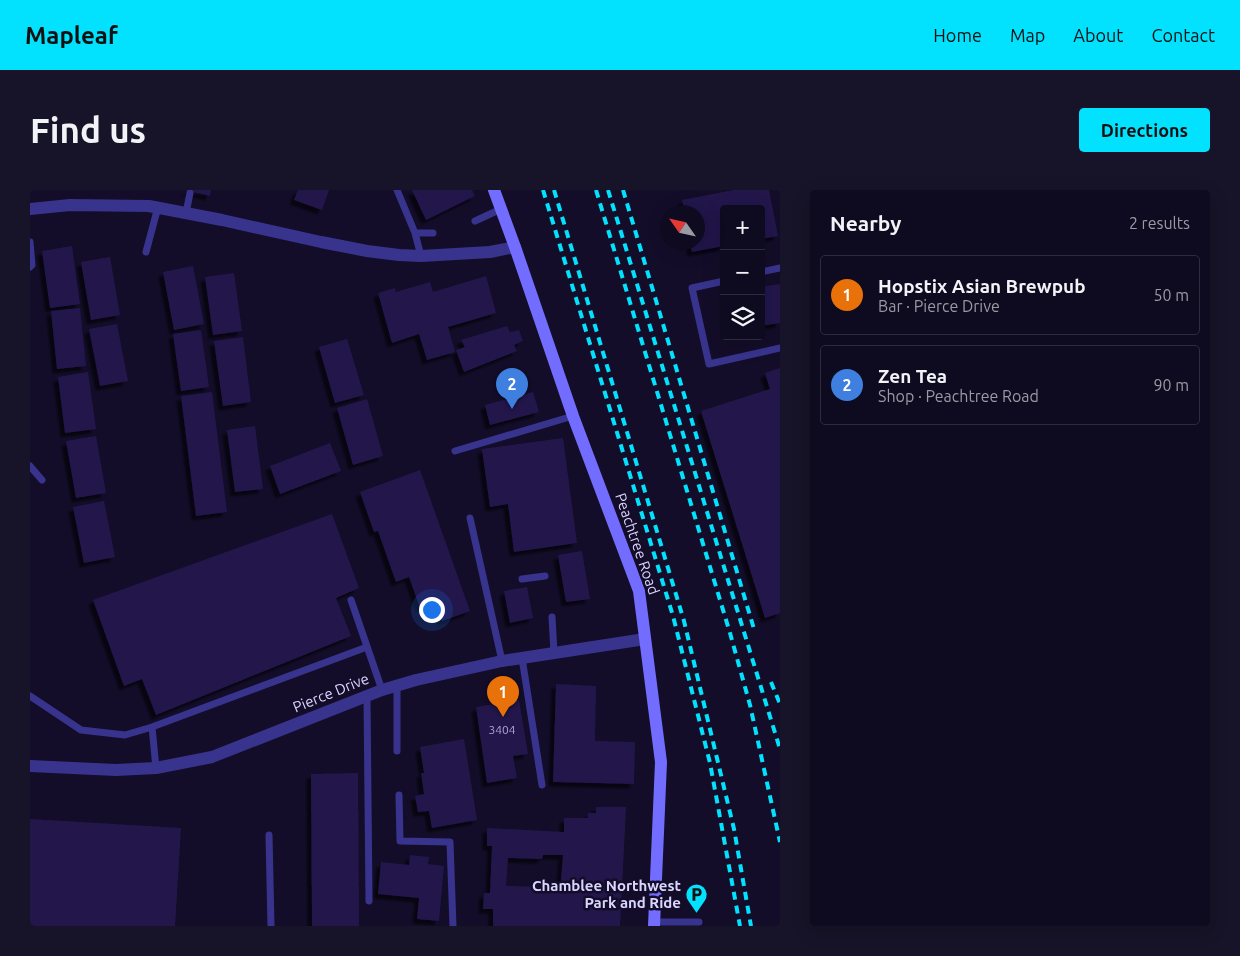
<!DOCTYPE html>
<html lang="en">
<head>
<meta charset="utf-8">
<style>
	body { margin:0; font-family:Ubuntu,sans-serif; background:#171328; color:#f1f3f6 }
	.controls { position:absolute; right:15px; top:15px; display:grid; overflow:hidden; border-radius:5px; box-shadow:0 5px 20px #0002 }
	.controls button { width:45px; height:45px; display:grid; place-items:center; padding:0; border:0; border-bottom:1px solid #2e2b3d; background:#0e0a1f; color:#f1f3f6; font:25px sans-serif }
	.compass { position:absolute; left:630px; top:15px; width:45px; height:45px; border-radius:50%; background:#0e0a1f; box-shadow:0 5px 20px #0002; rotate:304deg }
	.you { position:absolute; left:401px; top:419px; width:18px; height:18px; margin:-12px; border:4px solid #fff; border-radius:50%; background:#1a73e8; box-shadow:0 0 0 8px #1a73e833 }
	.badge { display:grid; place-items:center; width:32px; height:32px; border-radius:50%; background:#02e2ff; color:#fff; font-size:16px; font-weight:700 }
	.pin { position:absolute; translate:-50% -41px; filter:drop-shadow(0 1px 2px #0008) }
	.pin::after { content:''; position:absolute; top:26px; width:18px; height:15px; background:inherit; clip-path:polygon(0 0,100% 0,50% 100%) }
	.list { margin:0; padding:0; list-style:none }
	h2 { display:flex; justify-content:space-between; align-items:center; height:65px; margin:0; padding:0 20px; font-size:21px }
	h2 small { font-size:16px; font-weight:400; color:#9b9aa4 }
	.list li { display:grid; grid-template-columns:32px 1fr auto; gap:15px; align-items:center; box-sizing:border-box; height:80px; margin:0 10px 10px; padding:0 10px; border:1px solid #2e2b3d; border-radius:5px }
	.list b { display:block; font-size:19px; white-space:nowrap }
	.list p { margin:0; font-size:16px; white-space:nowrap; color:#9b9aa4 }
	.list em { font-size:16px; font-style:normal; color:#9b9aa4 }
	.icon { flex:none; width:28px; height:28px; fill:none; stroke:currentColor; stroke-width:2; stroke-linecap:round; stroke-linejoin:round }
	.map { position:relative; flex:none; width:750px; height:736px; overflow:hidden; border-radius:5px }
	header { display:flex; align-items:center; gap:30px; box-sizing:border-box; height:70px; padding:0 25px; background:#02e2ff; color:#111 }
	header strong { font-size:24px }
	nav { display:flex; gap:28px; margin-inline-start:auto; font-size:18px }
	.intro { display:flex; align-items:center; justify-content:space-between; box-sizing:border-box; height:120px; padding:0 30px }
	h1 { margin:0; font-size:35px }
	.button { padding:12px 22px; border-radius:5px; background:#02e2ff; color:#111; font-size:18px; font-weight:700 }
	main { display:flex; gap:30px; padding:0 30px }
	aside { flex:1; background:#0e0a1f; border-radius:5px; box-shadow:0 5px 20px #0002 }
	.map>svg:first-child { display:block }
	.building { fill:#23174c; fill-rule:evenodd; filter:url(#shadow) }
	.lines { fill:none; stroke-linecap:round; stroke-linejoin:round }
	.lane { stroke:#38348d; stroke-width:7 }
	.street { stroke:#38348d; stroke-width:12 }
	.secondary { stroke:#736dff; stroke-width:12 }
	.rail { stroke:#02e2ff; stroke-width:4; stroke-dasharray:8 6; stroke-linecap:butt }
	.labels { text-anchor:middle; stroke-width:5; stroke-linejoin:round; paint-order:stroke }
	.number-label { font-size:12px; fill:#ada6d2 }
	.street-label { font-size:15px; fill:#dbd6ff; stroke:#130d29 }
	.poi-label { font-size:15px; font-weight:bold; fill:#dbd6ff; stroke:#130d29; text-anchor:end }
</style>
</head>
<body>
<header>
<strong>Mapleaf</strong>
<nav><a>Home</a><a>Map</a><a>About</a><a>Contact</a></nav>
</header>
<div class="intro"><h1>Find us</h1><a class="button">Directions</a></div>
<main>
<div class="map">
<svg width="750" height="736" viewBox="0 0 750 736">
	<defs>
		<filter id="shadow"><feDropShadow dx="-4.5" dy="4.5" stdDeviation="1" flood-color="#0009"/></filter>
	</defs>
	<rect width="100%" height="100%" fill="#130d29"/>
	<path class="building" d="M154 0H181L180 6Z
		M268 0H299L292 20 264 10Z
		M382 0H442L445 6 396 30Z
		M704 0H739L748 46 731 49V19H694V56L662 62 660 52H668V22H655L652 10Z
		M42 56 50 114 20 118 12 61Z
		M80 67 90 125 61 130 51 72Z
		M163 76 174 134 144 140 133 82Z
		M204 83 212 141 183 145 175 87Z
		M456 86 466 123 418 137 425 162 397 170 389 144 362 153 348 103 365 98 366 102 400 92 403 102Z
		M750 94V133L731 136V97Z
		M50 118 56 176 27 179 21 121Z
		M87 134 98 191 70 196 59 139Z
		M477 136 480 142 489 140 493 151 484 155 487 161 434 182 426 160 435 157 431 150Z
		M171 140 179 197 151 201 143 144Z
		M213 147 221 212 193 216 184 151Z
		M317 149 334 205 305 213 289 157Z
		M750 178V423L735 428 671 221 740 199 735 183Z
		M58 182 66 239 35 243 28 187Z
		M182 202 197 322 166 326 151 206Z
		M503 202 509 222 460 235 455 215Z
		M337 209 353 266 323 275 307 218Z
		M225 236 233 299 205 302 197 240Z
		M66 246 76 303 46 308 36 251Z
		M533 248 547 353 484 362 478 314 460 317 452 259Z
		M300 253 311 281 250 304 240 276Z
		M390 280 440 421 412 431 406 412 390 418 379 387 366 392 348 341 344 342 330 302Z
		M74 311 85 367 54 373 43 317Z
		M302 324 329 398 306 408 321 446 126 525 112 489 94 496 63 410Z
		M552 361 560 409 536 412 528 365Z
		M497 397 503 428 480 433 474 401Z
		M526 494 566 496 565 551 605 552 604 594 523 592Z
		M489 510 498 564 483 566 487 588 457 593 446 517Z
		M434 549 447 630 402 638 399 621 388 622 385 606 394 604 391 583H394L390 557Z
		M328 583 329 736H282L281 584Z
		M566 617H596L590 736H463V719H453L454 703H460L462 656H457V638L534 642V628H558V623H566ZM513 665H533L530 703H511V697L476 696 478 668 512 669Z
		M0 629 151 638 145 736H0Z
		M380 665 399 667 398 674 414 676 409 731 387 729 389 708 348 704 351 672 379 675Z"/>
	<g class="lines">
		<path class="lane" d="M367 0 385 43 391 66
			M156 23 160 3
			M445 31 471 19
			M385 43H403
			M0 52 2 75 0 77
			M116 62 128 17
			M731 82 750 78
			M694 91 662 98 679 174 750 158
			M425 261 543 226
			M0 276 12 290
			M440 328 472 471
			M492 389 515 386
			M321 410 352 500
			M522 427 524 463
			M492 468 512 595
			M367 496V561
			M0 506 51 540 95 545 122 537
			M337 507 339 711
			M126 578 122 537 337 457
			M369 605 370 651 420 652 423 736
			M239 645 241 736
			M624 732H669"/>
		<path class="street" d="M0 19 40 15 119 16 192 30 291 52 337 61 369 65 391 66 460 62 485 57
			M0 576 86 580 126 578 182 567 352 500 386 490 472 471 615 449"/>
		<path class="secondary" d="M464 0 485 57 543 226 609 401 631 572 624 736"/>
		<path class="rail" d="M513 0 643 426 680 573 710 736
			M524 0 654 431 704 639 721 736
			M566 0 700 443 720 515 750 652
			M578 0 750 559
			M593 0 724 439
			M741 492 750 514"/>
	</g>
	<defs>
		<symbol id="parking-pin" viewBox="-11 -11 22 30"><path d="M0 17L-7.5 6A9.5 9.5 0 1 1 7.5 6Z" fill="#02e2ff" stroke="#130d29"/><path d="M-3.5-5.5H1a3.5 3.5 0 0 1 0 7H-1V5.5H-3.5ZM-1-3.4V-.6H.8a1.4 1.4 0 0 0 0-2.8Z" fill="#111"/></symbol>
	</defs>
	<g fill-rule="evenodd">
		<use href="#parking-pin" x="654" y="692" width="25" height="34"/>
	</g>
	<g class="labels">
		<g class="number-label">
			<text x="472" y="544">3404</text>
		</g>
		<g class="street-label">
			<text transform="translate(607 354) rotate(71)" y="5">Peachtree Road</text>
			<text transform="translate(301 503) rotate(-22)" y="5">Pierce Drive</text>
		</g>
		<g class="poi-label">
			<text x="651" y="701">Chamblee Northwest<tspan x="651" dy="17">Park and Ride</tspan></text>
		</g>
	</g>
</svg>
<div class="controls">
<button>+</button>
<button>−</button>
<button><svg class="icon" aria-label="layers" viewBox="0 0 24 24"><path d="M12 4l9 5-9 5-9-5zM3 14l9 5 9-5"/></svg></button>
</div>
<svg class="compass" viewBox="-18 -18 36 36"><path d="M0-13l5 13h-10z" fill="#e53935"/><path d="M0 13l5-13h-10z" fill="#9b9aa4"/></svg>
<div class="you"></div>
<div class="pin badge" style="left:473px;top:527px;background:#e8710a">1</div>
<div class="pin badge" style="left:482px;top:219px;background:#3f7fe0">2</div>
</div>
<aside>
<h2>Nearby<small>2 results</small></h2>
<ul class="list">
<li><span class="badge" style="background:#e8710a">1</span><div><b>Hopstix Asian Brewpub</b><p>Bar · Pierce Drive</p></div><em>50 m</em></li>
<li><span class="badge" style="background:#3f7fe0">2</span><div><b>Zen Tea</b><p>Shop · Peachtree Road</p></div><em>90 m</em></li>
</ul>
</aside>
</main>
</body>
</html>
